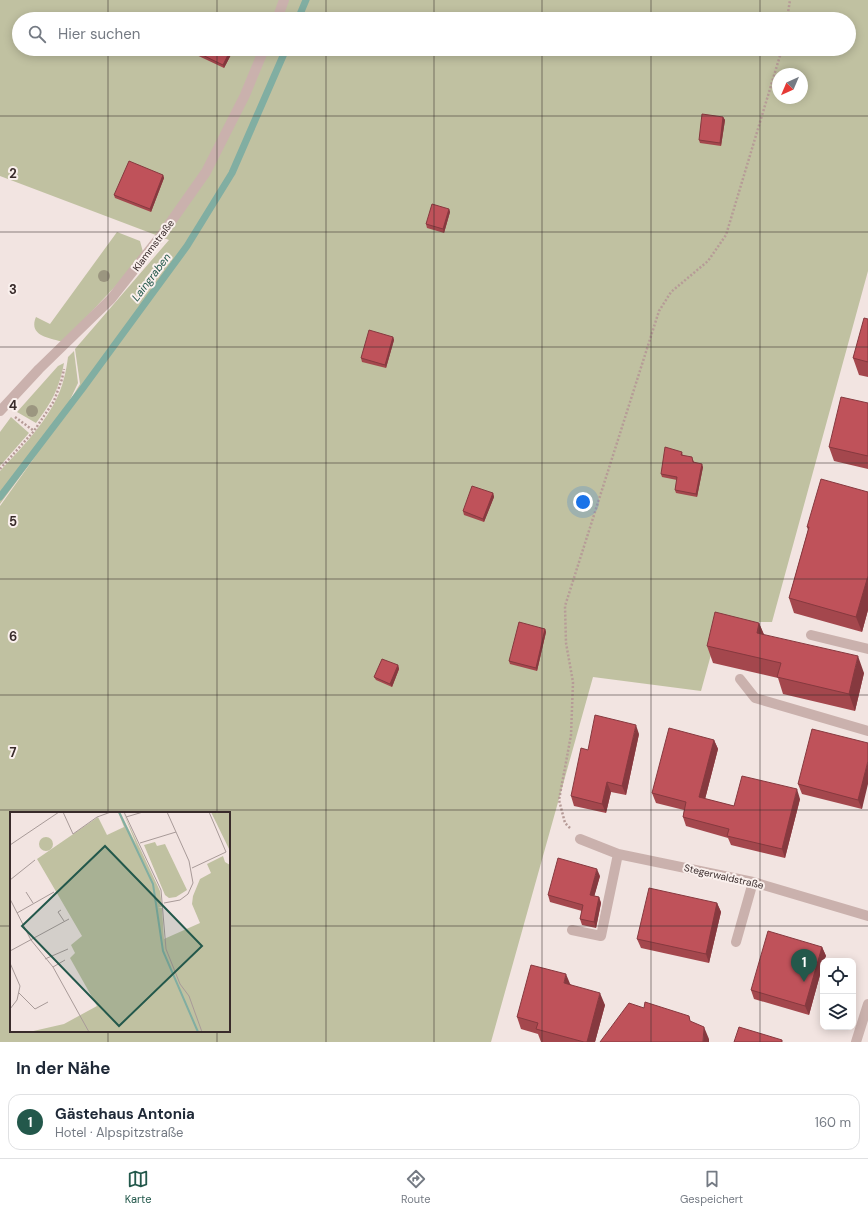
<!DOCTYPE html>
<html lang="de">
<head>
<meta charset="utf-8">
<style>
	body { margin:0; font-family:"DM Sans",sans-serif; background:#f2f2f3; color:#1f2937 }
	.controls { position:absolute; right:12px; bottom:12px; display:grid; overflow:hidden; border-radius:8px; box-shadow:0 2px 10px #0003 }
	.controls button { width:36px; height:36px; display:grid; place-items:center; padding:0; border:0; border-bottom:1px solid #e0e1e3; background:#fff; color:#1f2937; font:20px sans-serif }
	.compass { position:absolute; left:772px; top:68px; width:36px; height:36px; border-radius:50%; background:#fff; box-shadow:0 2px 10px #0003; rotate:224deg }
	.you { position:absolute; left:583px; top:502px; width:14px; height:14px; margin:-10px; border:3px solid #fff; border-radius:50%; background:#1a73e8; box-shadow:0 0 0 6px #1a73e833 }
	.badge { display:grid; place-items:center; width:26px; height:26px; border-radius:50%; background:#23584b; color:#fff; font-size:13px; font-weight:700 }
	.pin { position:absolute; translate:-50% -33px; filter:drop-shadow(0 1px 2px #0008) }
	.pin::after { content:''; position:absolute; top:21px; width:14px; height:12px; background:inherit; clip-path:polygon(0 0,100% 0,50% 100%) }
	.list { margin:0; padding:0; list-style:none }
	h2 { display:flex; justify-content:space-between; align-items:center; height:52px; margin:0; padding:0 16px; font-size:17px }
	h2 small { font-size:13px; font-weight:400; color:#747a83 }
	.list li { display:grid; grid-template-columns:26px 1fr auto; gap:12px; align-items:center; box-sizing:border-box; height:56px; margin:0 8px 8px; padding:0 8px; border:1px solid #e0e1e3; border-radius:12px }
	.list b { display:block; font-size:15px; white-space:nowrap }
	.list p { margin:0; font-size:13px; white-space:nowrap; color:#747a83 }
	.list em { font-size:13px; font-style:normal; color:#747a83 }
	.icon { flex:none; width:22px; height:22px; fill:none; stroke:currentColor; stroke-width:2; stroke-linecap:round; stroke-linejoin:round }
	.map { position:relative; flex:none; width:868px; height:1042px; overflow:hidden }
	.search { position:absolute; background:#fff; box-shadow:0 2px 10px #0003; left:12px; right:12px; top:12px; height:44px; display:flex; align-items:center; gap:10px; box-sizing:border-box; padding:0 14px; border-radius:22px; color:#747a83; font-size:15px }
	.sheet { height:116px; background:#fff }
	nav { display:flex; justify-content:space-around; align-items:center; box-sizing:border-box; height:56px; border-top:1px solid #e0e1e3; background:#fff; font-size:11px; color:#747a83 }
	nav a { display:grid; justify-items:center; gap:2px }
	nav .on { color:#23584b }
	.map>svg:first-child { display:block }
	.green { fill:#c0c1a1; fill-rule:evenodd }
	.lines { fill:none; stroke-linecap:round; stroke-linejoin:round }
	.stream { stroke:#81aea2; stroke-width:7 }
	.path { stroke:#b69b97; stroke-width:2.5; stroke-dasharray:2 2; stroke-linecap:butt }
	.minor { stroke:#cab1ad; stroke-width:10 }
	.tree { fill:#9b9680 }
	.wall { fill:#a4474d }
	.shaded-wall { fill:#86393f }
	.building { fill:#bf525a; stroke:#86393f }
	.grid { fill:none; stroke:#392b2b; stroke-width:1; stroke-opacity:0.55 }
	.labels { text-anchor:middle; stroke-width:4; stroke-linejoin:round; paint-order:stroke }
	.street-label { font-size:10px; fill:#392b2b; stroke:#faf0ed }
	.water-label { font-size:11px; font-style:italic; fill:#23584b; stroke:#faf0ed }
	.inset-river { fill:none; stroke:#81aea2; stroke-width:2 }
	.inset-road { fill:none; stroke:#a89a98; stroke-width:1 }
	.view { fill:#23584b; fill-opacity:0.15; stroke:#23584b; stroke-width:2 }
	.inset-edge { fill:none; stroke:#392b2b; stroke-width:2 }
	.grid-label { font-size:13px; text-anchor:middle; font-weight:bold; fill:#392b2b; stroke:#faf0ed; stroke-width:4; stroke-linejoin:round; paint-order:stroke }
</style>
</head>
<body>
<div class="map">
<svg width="868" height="1042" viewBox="0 0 868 1042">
	<rect width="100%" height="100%" fill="#f2e4e1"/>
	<path class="green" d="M0 0H868V271L772 622H720L701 691 593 677 491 1042H0V506L37 454 0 504V471C24 445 56 413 64 378 66 371 67 364 68 357L74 351 78 383 69 402 80 384 75 349 169 240 0 176ZM19 19H849V49H19ZM778 74H802V98H778ZM11 813H229V1031H11Z
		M117 232 140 241 143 252 124 277 63 342C49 338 28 336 36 317L50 324Z
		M64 363C59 389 52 402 36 423L17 412 58 366Z
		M11 417 29 433 0 466V432Z"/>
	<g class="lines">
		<path class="stream" d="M298 19 306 0
			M0 497 83 388 187 246 232 173 286 49"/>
		<path class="path" d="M787 19 790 0
			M15 417 34 431
			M0 469 34 431 54 401 62 379 64 369
			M570 828 565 823 559 800 571 735 573 682 566 643 565 606 659 311 671 292 708 261 726 235 782 49"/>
		<path class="minor" d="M277 19 284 0
			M0 411 39 369 111 299 163 233 206 172 245 95 264 49
			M811 635 868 649
			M740 679 755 698 868 731
			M580 839 618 854 753 882 868 916
			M572 930 601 936 618 854
			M736 942 753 882
			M856 1042 868 1004"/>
	</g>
	<g class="tree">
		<circle cx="104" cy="276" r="6"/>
		<circle cx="32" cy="411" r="6"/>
	</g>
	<path class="wall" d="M187 49H234L224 68 188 51Z
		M723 117 725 120 721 146 700 143 699 140Z
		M163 175 164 178 151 212 115 198 114 195Z
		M449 209 450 212 444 233 427 228 426 224Z
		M868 319V377L859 375 853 358Z
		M393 337 394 340 386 368 362 362 361 358Z
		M868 403V469L834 461 829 447Z
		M682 452 683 456 693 460 694 462 703 467 697 497 676 493 675 490 677 480 662 477 661 474Z
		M868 492V610L862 632 794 613 789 598 808 530 807 527Z
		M493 493 494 497 484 522 464 515 463 511Z
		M759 623 764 635 864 673 855 711 783 694 778 678 713 663 707 646Z
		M545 629 546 632 537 671 510 664 509 661Z
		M398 665 399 669 392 687 376 680 374 677Z
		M639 734 626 795 611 792 606 813 574 806 571 796Z
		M714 740 718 749 705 799 734 806 800 799 785 858 731 845 728 838 686 826 683 817 684 810 656 803 652 793Z
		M868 743 862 809 802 794 798 784Z
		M600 876 594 896 599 897 601 903 596 928 582 925 580 919 582 911 550 902 548 895Z
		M717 903 721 912 709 963 641 948 637 939Z
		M822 947 826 956 823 961V964L809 1015 754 999 751 990Z
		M570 984 605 1005 595 1042H541L538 1034 521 1029 517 1017Z"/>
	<path class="shaded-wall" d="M231 49H234L224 68 223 65Z
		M723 117 725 120 721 146 720 143Z
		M163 175 164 178 151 212 150 209Z
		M449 209 450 212 444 233 443 229Z
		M393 337 394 340 386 368 385 365Z
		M702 464 703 467 697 497 696 494Z
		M493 493 494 497 484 522 483 519Z
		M868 576V610L862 632 856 617Z
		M759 623 766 639 757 633Z
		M545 629 546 632 537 671 536 668Z
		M858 656 864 673 855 711 849 694Z
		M398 665 399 669 392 687 390 684Z
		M636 725 639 734 626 795 622 786Z
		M714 740 718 749 703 807 699 797Z
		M868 761V784L862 809 858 800Z
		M607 782 611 792 606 813 602 804Z
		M797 789 800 799 785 858 782 849Z
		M597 869 600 876 593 901 590 895Z
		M599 897 601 903 596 928 594 922Z
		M717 903 721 912 709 963 706 954Z
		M822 947 826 956 824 961H823V964L809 1015 805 1006Z
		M566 974 571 986 564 983Z
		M600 993 605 1005 595 1042H587Z
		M704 1027 709 1039V1042H703Z"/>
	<path class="building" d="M190 49H231L223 65Z
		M702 114 723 117 720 143 699 140Z
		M129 161 163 175 150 209 114 195Z
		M432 204 449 209 443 229 426 224Z
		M864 318 868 319V362L853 358Z
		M369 330 393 337 385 365 361 358Z
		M841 397 868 403V456L829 447Z
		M665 447 682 452 681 455 692 457 693 462 702 464 696 494 675 490 677 477 661 474Z
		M821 479 868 492V576L856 617 789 598 809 527H807Z
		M472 486 493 493 483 519 463 511Z
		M715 612 759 623 757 633 858 656 849 694 777 677 781 663 707 646Z
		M519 622 545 629 536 668 509 661Z
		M382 659 398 665 390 684 374 677Z
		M595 715 636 725 622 786 607 782 602 804 571 796 581 748 588 750Z
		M669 728 714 740 699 797 734 806 742 776 797 789 782 849 727 836 729 829 683 817 686 802 652 793Z
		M812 729 868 743V761L858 800 798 784Z
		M558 858 597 869 590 895 599 897 594 922 580 919 583 905 548 895Z
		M649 888 717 903 706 954 637 939Z
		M768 931 822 947 805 1006 751 990Z
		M531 965 566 974 564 983 600 993 587 1042H584L536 1029 538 1023 517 1017Z
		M645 1002 689 1016 690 1021 704 1027 703 1042H600L629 1003 644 1008Z
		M739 1027 782 1040V1042H734Z"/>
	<path class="grid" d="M108 0V19M217 0V19M326 0V19M434 0V19M542 0V19M651 0V19M760 0V19M108 49V813M217 49V813M326 49V1042M434 49V1042M542 49V1042M651 49V1042M760 49V1042M0 116H868M0 232H868M0 347H868M0 463H868M0 579H868M0 695H868M0 810H868M0 926H11M229 926H868M108 1031V1042M217 1031V1042"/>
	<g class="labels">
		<g class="street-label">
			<text transform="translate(153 245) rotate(-53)" y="4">Klammstraße</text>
			<text transform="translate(724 876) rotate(13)" y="4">Stegerwaldstraße</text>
		</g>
		<g class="water-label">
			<text transform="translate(151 277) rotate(-53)" y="4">Laingraben</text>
		</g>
	</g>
	<g transform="translate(10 812)">
		<rect width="220" height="220" fill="#f2e4e1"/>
		<path d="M108 0H110L127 34 113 0 150 79 152 95 148 96H152L154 127 190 111 182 92 183 84 190 67 201 61 197 52 213 44 215 50 220 53V220H19L54 212 87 194 60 146 65 141 61 133 72 124 27 47 88 5 97 23 114 15ZM201 0H220V39ZM29 32a7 7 0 1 1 14 0a7 7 0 1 1-14 0ZM145 30 147 34 155 32 177 78 166 85 159 86 155 83 134 33Z" fill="#c0c1a1"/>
		<path class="inset-river" d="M109 0 143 72 153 139 188 220"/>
		<path class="inset-road" d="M53 0 63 22 87 5 101 0M114 0 151 78 156 137 170 172 179 184 192 220M116 5 133 0M130 31 166 20M0 33 49 0M182 56 216 40 199 0M0 68 25 48M16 80 23 91M0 87 21 128 43 155 79 220M154 91 170 88 178 82 183 71 179 49 157 0M51 98 48 100 54 109M7 101 44 80M0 139 59 107M35 147 58 137M0 151 10 174 7 188 0 197M43 155 55 148M9 181 25 197 38 190"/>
		<path class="view" d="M95 34 192 134 109 214 12 114Z"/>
		<rect width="220" height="220" class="inset-edge"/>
	</g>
	<g class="grid-label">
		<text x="13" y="178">2</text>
		<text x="13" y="294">3</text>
		<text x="13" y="410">4</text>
		<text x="13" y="526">5</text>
		<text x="13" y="641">6</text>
		<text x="13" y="757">7</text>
	</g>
</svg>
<div class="controls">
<button><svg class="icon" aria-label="locate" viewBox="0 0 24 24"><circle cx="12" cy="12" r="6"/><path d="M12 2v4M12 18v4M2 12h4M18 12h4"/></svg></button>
<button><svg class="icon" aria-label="layers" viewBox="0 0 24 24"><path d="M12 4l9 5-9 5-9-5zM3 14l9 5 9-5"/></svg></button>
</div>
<svg class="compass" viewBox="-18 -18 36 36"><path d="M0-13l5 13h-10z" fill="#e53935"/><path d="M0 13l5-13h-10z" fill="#747a83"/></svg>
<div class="you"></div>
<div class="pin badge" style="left:804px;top:982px">1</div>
<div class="search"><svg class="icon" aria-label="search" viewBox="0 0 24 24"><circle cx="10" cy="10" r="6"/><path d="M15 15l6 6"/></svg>Hier suchen</div>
</div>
<section class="sheet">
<h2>In der Nähe<small></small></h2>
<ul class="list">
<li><span class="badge">1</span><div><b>Gästehaus Antonia</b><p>Hotel · Alpspitzstraße</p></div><em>160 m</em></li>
</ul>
</section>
<nav>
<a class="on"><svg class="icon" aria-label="map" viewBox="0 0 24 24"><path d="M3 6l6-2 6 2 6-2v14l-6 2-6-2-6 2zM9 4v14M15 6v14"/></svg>Karte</a>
<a><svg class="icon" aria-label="directions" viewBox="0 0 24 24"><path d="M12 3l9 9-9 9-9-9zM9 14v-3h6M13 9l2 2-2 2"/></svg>Route</a>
<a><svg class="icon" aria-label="saved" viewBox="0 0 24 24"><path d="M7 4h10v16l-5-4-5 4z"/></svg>Gespeichert</a>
</nav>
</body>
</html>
